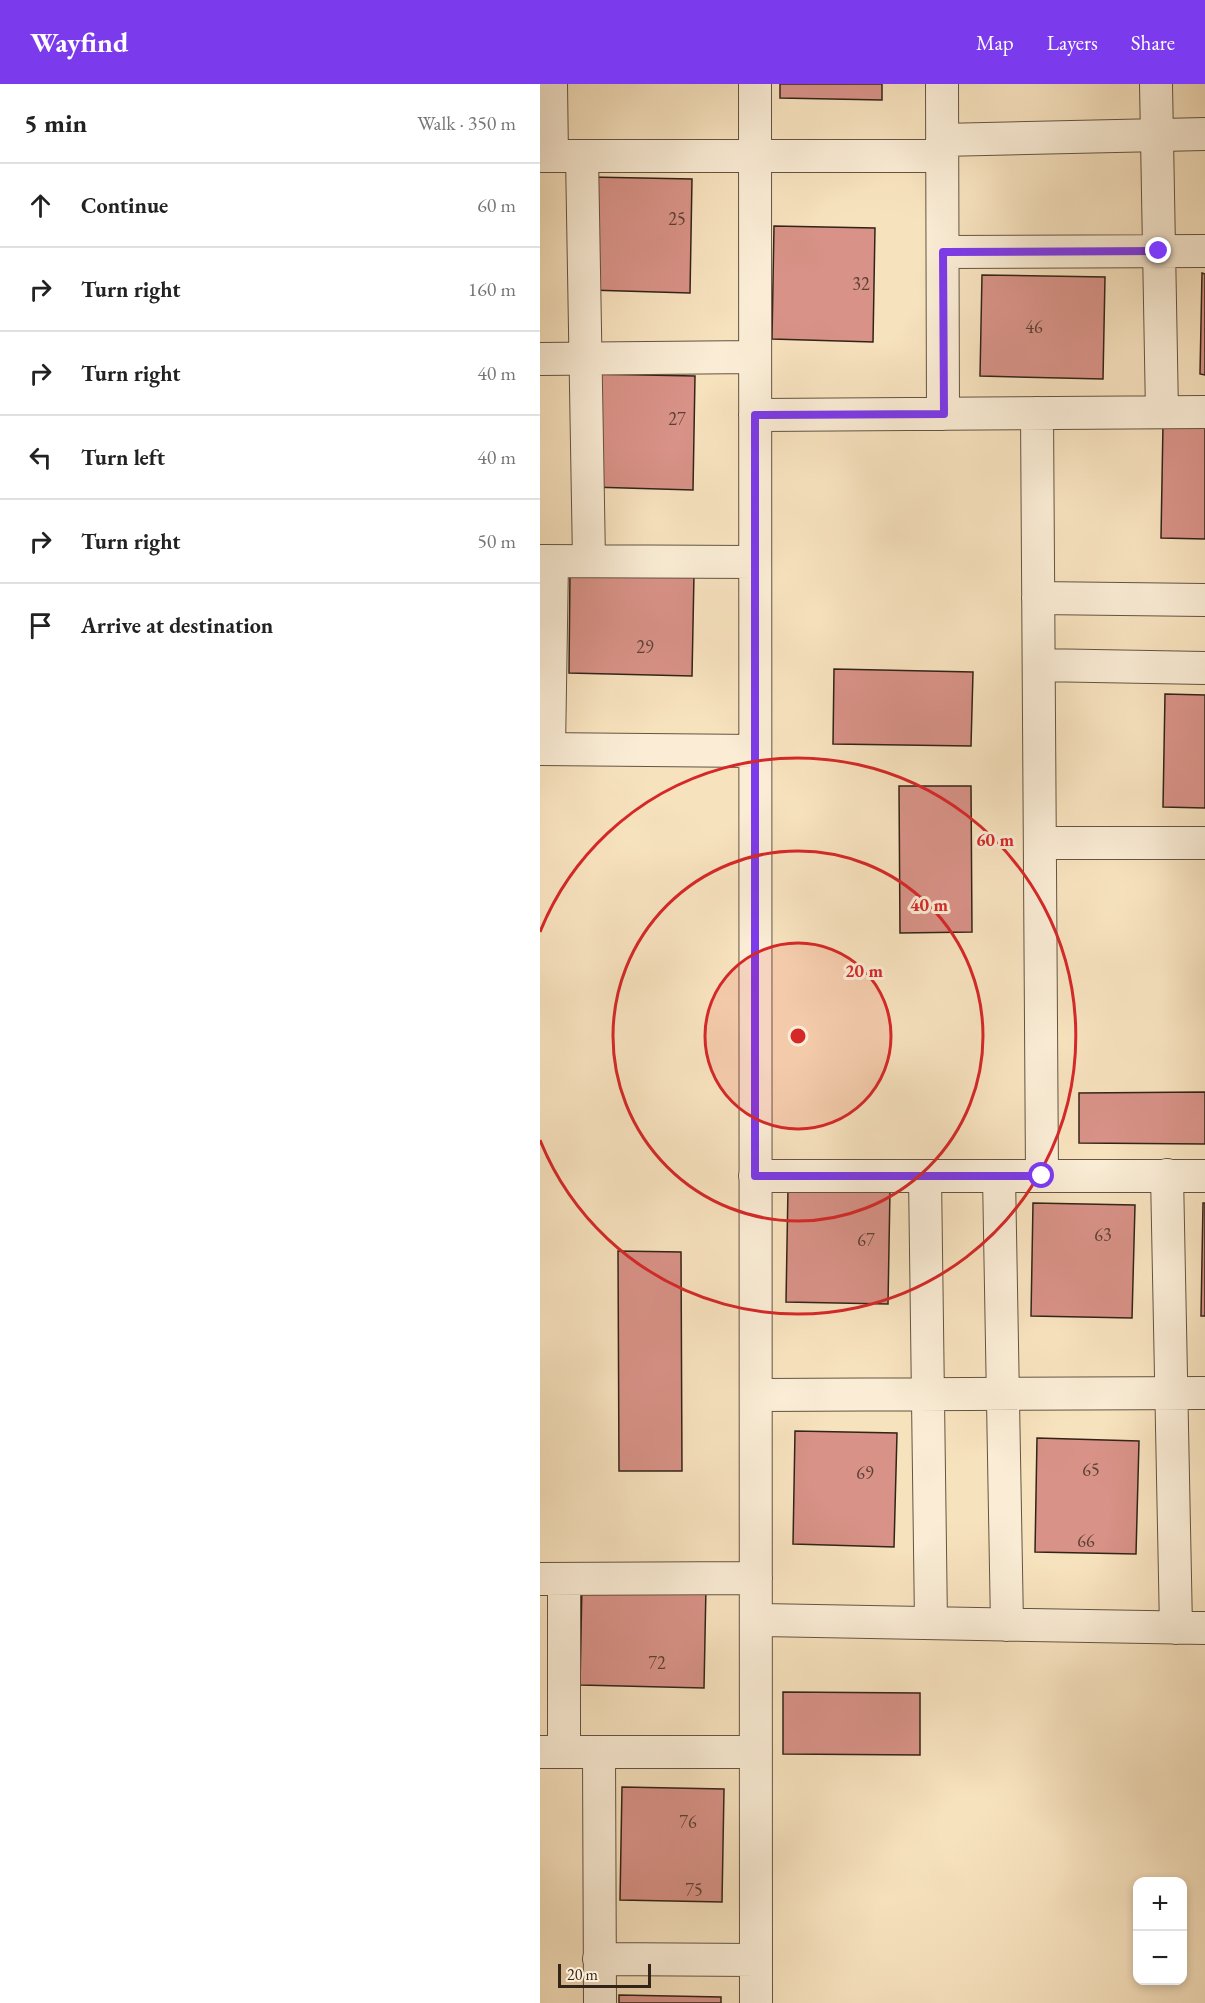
<!DOCTYPE html>
<html lang="en">
<head>
<meta charset="utf-8">
<style>
	body { margin:0; font-family:"EB Garamond",serif; background:#f6f6f6; color:#222 }
	.controls { position:absolute; right:18px; bottom:18px; display:grid; overflow:hidden; border-radius:12px; box-shadow:0 3px 9px #0003 }
	.controls button { width:54px; height:54px; display:grid; place-items:center; padding:0; border:0; border-bottom:2px solid #e0e0e0; background:#fff; color:#222; font:30px sans-serif }
	.scale { position:absolute; left:18px; bottom:15px; width:93px; box-sizing:border-box; padding-left:6px; border:3px solid #332417; border-top:0; font-size:16px; line-height:21px; white-space:nowrap; color:#332417; -webkit-text-stroke:4px #faecd5; paint-order:stroke }
	.stop { position:absolute; width:18px; height:18px; margin:-14px; border:4px solid #7c3aed; border-radius:50%; background:#fff }
	.stop.end { background:#7c3aed; border-color:#fff; box-shadow:0 2px 6px #0008 }
	.list { margin:0; padding:0; list-style:none }
	h2 { display:flex; justify-content:space-between; align-items:center; height:78px; margin:0; padding:0 24px; font-size:26px }
	h2 small { font-size:20px; font-weight:400; color:#767676 }
	.list li { display:grid; grid-template-columns:39px 1fr auto; gap:18px; align-items:center; box-sizing:border-box; height:84px; padding:0 24px; border-top:2px solid #e0e0e0 }
	.list b { display:block; font-size:22px; white-space:nowrap }
	.list em { font-size:20px; font-style:normal; color:#767676 }
	.icon { flex:none; width:33px; height:33px; fill:none; stroke:currentColor; stroke-width:2; stroke-linecap:round; stroke-linejoin:round }
	.map { position:relative; flex:none; width:665px; height:1919px; overflow:hidden }
	header { display:flex; align-items:center; gap:36px; box-sizing:border-box; height:84px; padding:0 30px; background:#7c3aed; color:#fff }
	header strong { font-size:28px }
	nav { display:flex; gap:33px; margin-inline-start:auto; font-size:21px }
	main { display:flex }
	aside { flex:1; background:#fff }
	.map>svg:first-child { display:block }
	.building { fill:#d89287; stroke:#332417; stroke-width:1.5 }
	.lines { fill:none; stroke-linecap:round; stroke-linejoin:round }
	.street-casing { stroke:#645441; stroke-width:34 }
	.street { stroke:#faecd5; stroke-width:32 }
	.route { stroke:#7c3aed; stroke-width:8 }
	.ring { fill:none; stroke:#d62828; stroke-width:3 }
	.labels { text-anchor:middle; stroke-width:6; stroke-linejoin:round; paint-order:stroke }
	.number-label { font-size:18px; fill:#5c4033 }
	.centre { fill:#d62828; stroke:#faecd5; stroke-width:3 }
	.ring-label { font-size:18px; text-anchor:middle; font-weight:bold; fill:#d62828; stroke:#faecd5; stroke-width:6; stroke-linejoin:round; paint-order:stroke }
</style>
</head>
<body>
<header>
<strong>Wayfind</strong>
<nav><a>Map</a><a>Layers</a><a>Share</a></nav>
</header>
<main>
<aside>
<h2>5 min<small>Walk · 350 m</small></h2>
<ul class="list">
<li><svg class="icon" aria-label="ahead" viewBox="0 0 24 24"><path d="M12 20V5M6 11l6-6 6 6"/></svg><div><b>Continue</b></div><em>60 m</em></li>
<li><svg class="icon" aria-label="right" viewBox="0 0 24 24"><path d="M7 20v-9h11M14 6l5 5-5 5"/></svg><div><b>Turn right</b></div><em>160 m</em></li>
<li><svg class="icon" aria-label="right" viewBox="0 0 24 24"><path d="M7 20v-9h11M14 6l5 5-5 5"/></svg><div><b>Turn right</b></div><em>40 m</em></li>
<li><svg class="icon" aria-label="left" viewBox="0 0 24 24"><path d="M17 20v-9H6M10 6l-5 5 5 5"/></svg><div><b>Turn left</b></div><em>40 m</em></li>
<li><svg class="icon" aria-label="right" viewBox="0 0 24 24"><path d="M7 20v-9h11M14 6l5 5-5 5"/></svg><div><b>Turn right</b></div><em>50 m</em></li>
<li><svg class="icon" aria-label="arrive" viewBox="0 0 24 24"><path d="M6 21V4h12l-3 4 3 4H6"/></svg><div><b>Arrive at destination</b></div></li>
</ul>
</aside>
<div class="map">
<svg width="665" height="1919" viewBox="0 0 665 1919">
	<rect width="100%" height="100%" fill="#f7e2be"/>
	<filter id="stains"><feTurbulence type="fractalNoise" baseFrequency=".00333" numOctaves="4"/><feColorMatrix values="0 0 0 0 .2 0 0 0 0 .09 0 0 0 0 .02 0 0 0 .5 -.17"/></filter>
	<radialGradient id="worn" r=".72"><stop offset=".6" stop-color="#630" stop-opacity="0"/><stop offset="1" stop-color="#630" stop-opacity=".3"/></radialGradient>
	<path class="building" d="M240 0H342V16L240 14Z
		M50 93 152 95 150 209 49 206Z
		M234 142 335 144 333 258 232 255Z
		M662 189 665 190V291L660 290Z
		M442 191 565 193 563 295 440 292Z
		M53 290 155 292 153 406 51 403Z
		M623 340 665 341V455L621 454Z
		M30 487 154 490 152 592 29 589Z
		M294 585 433 588 431 662 293 660Z
		M625 610 665 611V724L623 723Z
		M359 702H431L432 848 360 849Z
		M665 1008V1060L539 1059V1009Z
		M248 1104 350 1106 348 1220 246 1218Z
		M493 1119 595 1121 592 1234 491 1232Z
		M663 1119H665V1232H661Z
		M78 1167 141 1168 142 1387H79Z
		M255 1347 357 1349 354 1463 253 1460Z
		M497 1354 599 1357 596 1470 495 1468Z
		M42 1500 166 1502 164 1604 40 1601Z
		M243 1608 380 1609V1671L243 1670Z
		M82 1703 184 1705 182 1818 80 1816Z
		M79 1911 181 1913V1919H79Z"/>
	<g class="lines">
		<defs>
			<path id="street" d="M11 0 12 72
				M215 0 216 1919
				M402 0 403 330
				M616 0 622 328
				M402 56 665 50
				M0 72H402
				M42 72 49 477
				M403 168 665 167
				M0 275 215 273
				M497 329 502 1092
				M215 331 665 328
				M0 477 215 478
				M498 514 665 516
				M499 581 665 584
				M0 665 215 667
				M9 665 12 478
				M500 759H665
				M627 1091 636 1544
				M215 1092H665
				M385 1092 391 1539
				M459 1092 467 1541
				M216 1311 665 1309
				M0 1495 216 1494
				M24 1495V1668
				M216 1536 665 1544
				M0 1668H216
				M59 1668 60 1919
				M59 1875 216 1876"/>
		</defs>
		<use href="#street" class="street-casing"/>
		<use href="#street" class="street"/>
	</g>
	<g class="lines">
		<path class="route" d="M502 1092H215V331L404 330 403 168 619 167"/>
	</g>
	<circle cx="258" cy="952" r="93" fill="#d62828" fill-opacity=".12"/>
	<g class="ring">
		<circle cx="258" cy="952" r="93"/>
		<circle cx="258" cy="952" r="185"/>
		<path d="M0 848A278 278 0 1 1 0 1056"/>
	</g>
	<g class="labels">
		<g class="number-label">
			<text x="137" y="141">25</text>
			<text x="321" y="206">32</text>
			<text x="494" y="249">46</text>
			<text x="137" y="341">27</text>
			<text x="105" y="569">29</text>
			<text x="563" y="1157">63</text>
			<text x="326" y="1162">67</text>
			<text x="551" y="1392">65</text>
			<text x="325" y="1395">69</text>
			<text x="546" y="1463">66</text>
			<text x="117" y="1585">72</text>
			<text x="148" y="1744">76</text>
			<text x="154" y="1812">75</text>
		</g>
	</g>
	<circle cx="258" cy="952" r="9" class="centre"/>
	<g class="ring-label">
		<text x="455" y="762">60 m</text>
		<text x="389" y="827">40 m</text>
		<text x="324" y="893">20 m</text>
	</g>
	<rect width="100%" height="100%" filter="url(#stains)"/>
	<rect width="100%" height="100%" fill="url(#worn)"/>
</svg>
<div class="controls">
<button>+</button>
<button>−</button>
</div>
<div class="scale">20 m</div>
<div class="stop" style="left:502px;top:1092px"></div>
<div class="stop end" style="left:619px;top:167px"></div>
</div>
</main>
</body>
</html>
